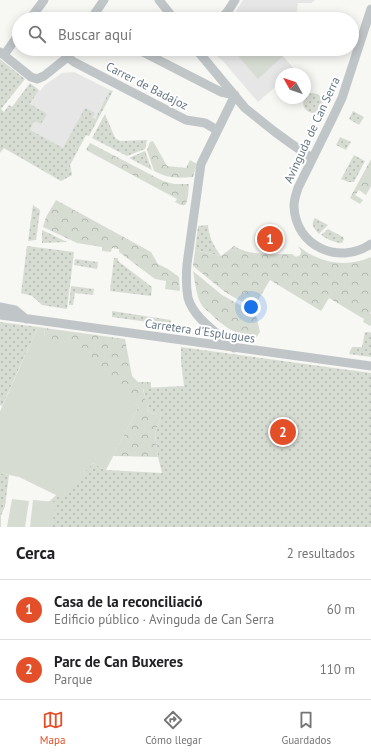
<!DOCTYPE html>
<html lang="es">
<head>
<meta charset="utf-8">
<style>
	body { margin:0; font-family:"PT Sans",sans-serif; background:#f6f6f6; color:#202124 }
	.compass { position:absolute; left:275px; top:68px; width:36px; height:36px; border-radius:50%; background:#fff; box-shadow:0 2px 10px #0003; rotate:310deg }
	.you { position:absolute; left:251px; top:307px; width:14px; height:14px; margin:-10px; border:3px solid #fff; border-radius:50%; background:#1a73e8; box-shadow:0 0 0 6px #1a73e833 }
	.badge { display:grid; place-items:center; width:26px; height:26px; border-radius:50%; background:#e34f28; color:#fff; font-size:13px; font-weight:700 }
	.pin { position:absolute; translate:-50% -50%; border:2px solid #fff; box-shadow:0 1px 4px #0006 }
	.list { margin:0; padding:0; list-style:none }
	h2 { display:flex; justify-content:space-between; align-items:center; height:52px; margin:0; padding:0 16px; font-size:17px }
	h2 small { font-size:13px; font-weight:400; color:#757577 }
	.list li { display:grid; grid-template-columns:26px 1fr auto; gap:12px; align-items:center; box-sizing:border-box; height:60px; padding:0 16px; border-top:1px solid #e0e0e0 }
	.list b { display:block; font-size:15px; white-space:nowrap }
	.list p { margin:0; font-size:13px; white-space:nowrap; color:#757577 }
	.list em { font-size:13px; font-style:normal; color:#757577 }
	.icon { flex:none; width:22px; height:22px; fill:none; stroke:currentColor; stroke-width:2; stroke-linecap:round; stroke-linejoin:round }
	.map { position:relative; flex:none; width:371px; height:527px; overflow:hidden }
	.search { position:absolute; background:#fff; box-shadow:0 2px 10px #0003; left:12px; right:12px; top:12px; height:44px; display:flex; align-items:center; gap:10px; box-sizing:border-box; padding:0 14px; border-radius:22px; color:#757577; font-size:15px }
	.sheet { height:172px; background:#fff }
	nav { display:flex; justify-content:space-around; align-items:center; box-sizing:border-box; height:56px; border-top:1px solid #e0e0e0; background:#fff; font-size:11px; color:#757577 }
	nav a { display:grid; justify-items:center; gap:2px }
	nav .on { color:#e34f28 }
	.map>svg:first-child { display:block }
	.built { fill:#e5e6e5 }
	.green { fill:url(#green-dots) }
	.forest { fill:url(#forest-crowns) }
	.pitch { fill:#d7dcd3 }
	.lines { fill:none; stroke-linecap:round; stroke-linejoin:round }
	.street { stroke:#c0c5c8; stroke-width:9 }
	.labels { text-anchor:middle; stroke-width:4; stroke-linejoin:round; paint-order:stroke }
	.street-label { font-size:12px; fill:#667885; stroke:#fff }
</style>
</head>
<body>
<div class="map">
<svg width="371" height="527" viewBox="0 0 371 527">
	<defs>
		<pattern id="green-dots" width="8" height="8" patternUnits="userSpaceOnUse"><rect width="8" height="8" fill="#d7dcd3"/><path d="M2 2h.1M6 6h.1" fill="none" stroke="#b2b7b1" stroke-width="1.8" stroke-linecap="round"/></pattern>
		<pattern id="forest-crowns" width="20" height="18" patternUnits="userSpaceOnUse"><rect width="20" height="18" fill="#d7dcd3"/><path d="M2 6a3 3 0 1 1 6 0M12 15a3 3 0 1 1 6 0" fill="none" stroke="#b2b7b1"/></pattern>
	</defs>
	<rect width="100%" height="100%" fill="#f7f7f4"/>
	<path class="built" d="M243 0H315L311 3H298L297 12 290 15 285 19H235L239 14 236 11Z
		M212 49H277L295 70 290 74H281V82L258 102 222 60 218 57Z
		M74 72 110 90 70 165 72 175 61 181 4 148 39 90 40 91 45 85 62 73Z"/>
	<path class="green" d="M0 59 25 79 1 109 4 112 9 105 12 107 30 83 39 90 30 104 47 114 41 124 34 121 30 130 63 148 85 108 95 113 92 118 95 119 110 90 113 91 89 136 86 135 70 165 72 175 61 181 4 148 0 153Z
		M303 103a10 10 0 1 1 20 0a10 10 0 1 1-20 0Z
		M353 111 364 117 359 125 349 119Z
		M105 114 115 138 120 141 147 140 145 149 127 156 92 138Z
		M340 137 351 142 346 150 336 145Z
		M145 151 152 170 129 158Z
		M354 155 365 161 354 182H348L341 179Z
		M33 205 40 210 36 240 28 241Z
		M315 218 328 225 319 234C314 228 310 225 315 218Z
		M208 225C209 238 214 246 221 256L195 250 198 226Z
		M328 229 343 237 344 239 342 243C335 243 327 239 321 235Z
		M42 230 67 242 42 243Z
		M27 246 74 252 67 309 42 305 32 296 21 293Z
		M114 258H118V261L152 287 151 296 110 291Z
		M75 259 98 262 97 269 74 265Z
		M71 286 94 289 93 295 75 293 73 305H69Z
		M112 311 171 320 170 325 112 317Z
		M0 322 38 327 2 406 0 405Z
		M365 332H369L371 333V357L349 354 352 347H362Z
		M181 347 371 373V527H38L45 505 93 463 106 470 162 473 158 457 155 433 162 414 149 413 143 388 184 386 181 362Z
		M0 473 9 475 5 506 1 516V527H0Z"/>
	<path class="forest" d="M153 141 167 166 186 168 190 160 197 164 193 177C177 178 170 179 154 171L147 150 150 142Z
		M90 143 163 181 174 184H189L188 196 186 204C183 207 179 204 175 202L177 199 86 150Z
		M371 159V186L366 195 359 190 355 195 363 200 360 204 350 198Z
		M56 200 151 252 158 264 168 269 179 277 180 291 165 289 166 281 155 279 119 252V249L112 248 111 252 102 251V247L77 243 43 227 46 217Z
		M234 246C250 256 273 254 292 254L296 257 300 255C303 251 299 249 298 246 303 249 308 254 314 256 332 265 353 265 371 257V311L370 313 371 314V325L370 326 363 322 364 319 329 298 321 311 270 280 254 307 235 298 225 292 193 266 195 250 221 256Z
		M193 271 222 295 251 311 256 315 260 332 254 341C237 334 222 326 210 313 207 310 203 308 201 304 196 295 195 282 193 271Z
		M45 328 125 339 132 376 138 382H151V388L143 389 149 413 162 414 155 433 158 457 113 456 139 406 119 395 44 337Z"/>
	<path class="pitch" d="M232 49H277L283 56 258 79Z
		M38 327 45 328 44 337 68 343 116 384 120 395 139 406 106 470 93 463 62 498 19 477 0 473V411Z
		M12 499 29 501 25 527H7Z
		M33 500 56 502 52 527H30Z"/>
	<g class="lines">
		<path class="street" d="M159 0 174 19
			M371 9 342 98 333 117 298 188C296 194 294 200 294 206 295 246 339 266 371 244
			M30 19 44 0
			M91 19 104 0
			M221 19 228 11 235 0
			M137 49 221 92 235 95 201 164 187 264C186 276 186 287 188 298 194 319 219 334 234 348
			M196 49 245 108 275 132 293 145 312 158
			M0 52 31 77 37 79 44 76 69 56 71 49
			M4 55 19 34
			M69 56 70 59 74 62 186 120 205 123 217 130
			M0 307 15 310 26 319
			M0 315 371 366"/>
	</g>
	<g class="labels">
		<g class="street-label">
			<text transform="translate(147 86) rotate(27)" y="4">Carrer de Badajoz</text>
			<text transform="translate(312 130) rotate(-65)" y="4">Avinguda de Can Serra</text>
			<text transform="translate(200 331) rotate(8)" y="4">Carretera d'Esplugues</text>
		</g>
	</g>
</svg>
<svg class="compass" viewBox="-18 -18 36 36"><path d="M0-13l5 13h-10z" fill="#e53935"/><path d="M0 13l5-13h-10z" fill="#757577"/></svg>
<div class="you"></div>
<div class="pin badge" style="left:270px;top:239px">1</div>
<div class="pin badge" style="left:283px;top:432px">2</div>
<div class="search"><svg class="icon" aria-label="search" viewBox="0 0 24 24"><circle cx="10" cy="10" r="6"/><path d="M15 15l6 6"/></svg>Buscar aquí</div>
</div>
<section class="sheet">
<h2>Cerca<small>2 resultados</small></h2>
<ul class="list">
<li><span class="badge">1</span><div><b>Casa de la reconciliació</b><p>Edificio público · Avinguda de Can Serra</p></div><em>60 m</em></li>
<li><span class="badge">2</span><div><b>Parc de Can Buxeres</b><p>Parque</p></div><em>110 m</em></li>
</ul>
</section>
<nav>
<a class="on"><svg class="icon" aria-label="map" viewBox="0 0 24 24"><path d="M3 6l6-2 6 2 6-2v14l-6 2-6-2-6 2zM9 4v14M15 6v14"/></svg>Mapa</a>
<a><svg class="icon" aria-label="directions" viewBox="0 0 24 24"><path d="M12 3l9 9-9 9-9-9zM9 14v-3h6M13 9l2 2-2 2"/></svg>Cómo llegar</a>
<a><svg class="icon" aria-label="saved" viewBox="0 0 24 24"><path d="M7 4h10v16l-5-4-5 4z"/></svg>Guardados</a>
</nav>
</body>
</html>
